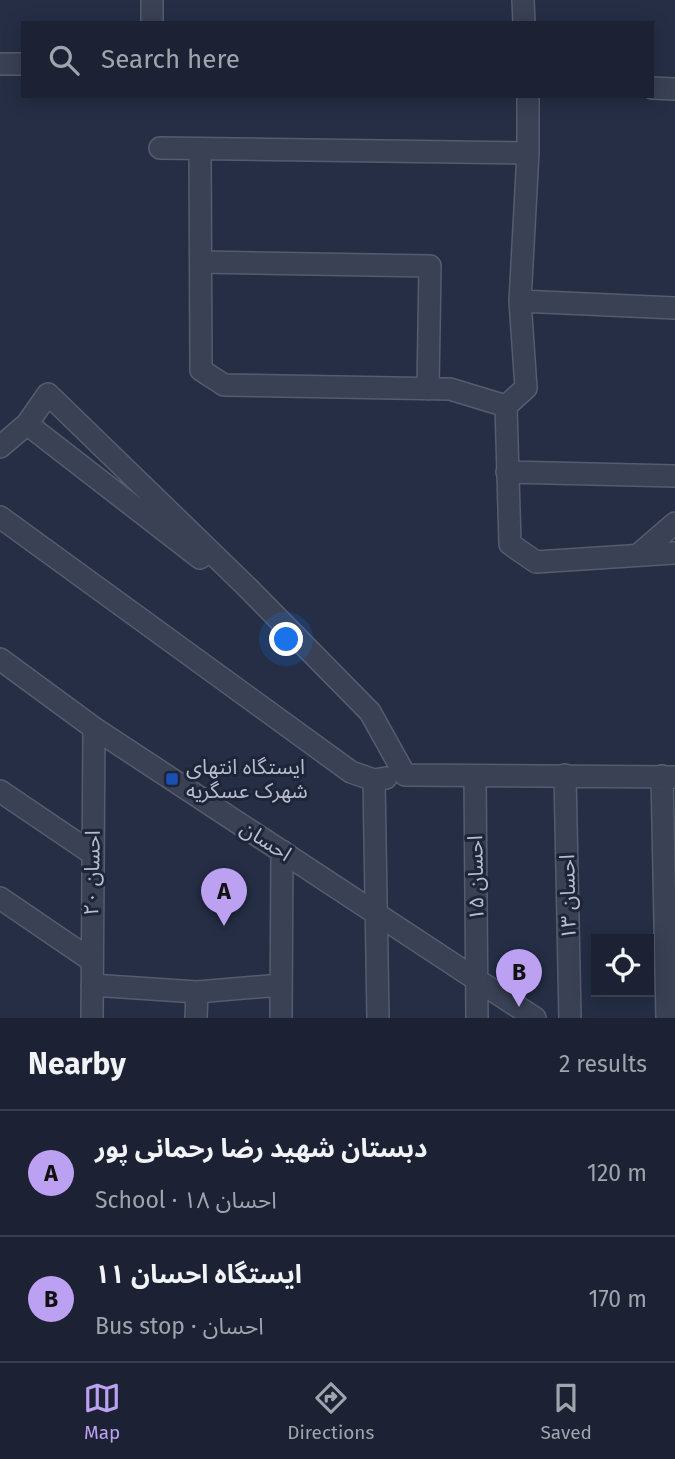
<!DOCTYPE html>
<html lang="en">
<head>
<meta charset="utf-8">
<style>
	body { margin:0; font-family:"Fira Sans","Noto Sans Arabic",sans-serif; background:#292f40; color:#f1f3f6 }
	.controls { position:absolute; right:21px; bottom:21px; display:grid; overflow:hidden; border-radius:0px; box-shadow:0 4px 18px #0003 }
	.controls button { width:63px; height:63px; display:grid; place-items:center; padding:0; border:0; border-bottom:2px solid #3a3f4f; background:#1c2234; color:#f1f3f6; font:35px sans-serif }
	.you { position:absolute; left:287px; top:640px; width:24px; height:24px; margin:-18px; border:5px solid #fff; border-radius:50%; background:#1a73e8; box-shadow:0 0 0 10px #1a73e833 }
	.badge { display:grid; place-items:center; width:46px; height:46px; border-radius:50%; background:#bca0f2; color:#111; font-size:23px; font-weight:700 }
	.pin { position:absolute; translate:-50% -58px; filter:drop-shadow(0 2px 4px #0008) }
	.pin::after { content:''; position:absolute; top:37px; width:24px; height:21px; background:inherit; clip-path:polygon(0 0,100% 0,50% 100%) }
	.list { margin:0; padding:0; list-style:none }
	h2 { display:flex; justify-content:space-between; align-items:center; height:91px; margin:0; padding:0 28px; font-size:30px }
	h2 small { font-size:23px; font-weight:400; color:#a0a4ac }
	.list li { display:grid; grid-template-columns:46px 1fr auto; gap:21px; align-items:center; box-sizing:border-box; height:126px; padding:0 28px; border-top:2px solid #3a3f4f }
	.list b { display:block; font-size:26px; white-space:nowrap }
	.list p { margin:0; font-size:23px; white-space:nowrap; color:#a0a4ac }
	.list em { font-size:23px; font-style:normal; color:#a0a4ac }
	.icon { flex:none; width:38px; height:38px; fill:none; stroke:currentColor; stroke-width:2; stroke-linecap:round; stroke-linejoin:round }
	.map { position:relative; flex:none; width:675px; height:1018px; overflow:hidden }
	.search { position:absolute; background:#1c2234; box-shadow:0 4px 18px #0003; left:21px; right:21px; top:21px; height:77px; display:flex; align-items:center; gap:18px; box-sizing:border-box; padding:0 24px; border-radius:0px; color:#a0a4ac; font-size:26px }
	.sheet { height:343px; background:#1c2234 }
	nav { display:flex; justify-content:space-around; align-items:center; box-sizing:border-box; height:98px; border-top:2px solid #3a3f4f; background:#1c2234; font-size:19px; color:#a0a4ac }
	nav a { display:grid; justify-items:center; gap:4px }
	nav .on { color:#bca0f2 }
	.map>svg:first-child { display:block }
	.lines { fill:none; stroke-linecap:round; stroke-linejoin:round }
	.minor-casing { stroke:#555c6e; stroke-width:24 }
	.minor { stroke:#3a4154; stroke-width:21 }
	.transit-dot { fill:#1a4fb4; stroke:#1e2539; stroke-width:2.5 }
	.labels { text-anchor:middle; stroke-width:6; stroke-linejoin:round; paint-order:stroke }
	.poi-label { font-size:21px; fill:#b7bdcd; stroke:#1e2539; text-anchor:start }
	.street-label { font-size:21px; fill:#b7bdcd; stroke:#1e2539 }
</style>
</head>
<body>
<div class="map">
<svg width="675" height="1018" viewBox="0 0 675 1018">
	<rect width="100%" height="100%" fill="#252e45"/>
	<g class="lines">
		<defs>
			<path id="minor" d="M523 0 524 23
				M152 23V0
				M0 64H23
				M652 88 675 89
				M528 96V153L520 301 526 388 506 406 510 544 536 562 675 553
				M160 148 528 153
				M200 149 201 370 224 385 450 389 506 406
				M201 262 430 266 428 389
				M520 301 675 308
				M27 424 200 558
				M0 447 27 424 48 394 247 587 370 712 405 775 675 777
				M507 472 675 476
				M0 517 351 772 374 780
				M638 555 675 523
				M0 659 94 728 535 1018
				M565 775 570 1018
				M475 776 477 1018
				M662 776 667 1018
				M0 791 93 854
				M0 898 91 960
				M92 985 197 992 281 985
				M92 1018 94 728
				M196 1018 197 992
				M281 1018 282 851
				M378 1018 374 780 386 778"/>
		</defs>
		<use href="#minor" class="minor-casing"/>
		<use href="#minor" class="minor"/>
	</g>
	<rect class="transit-dot" x="165" y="772" width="14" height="14" rx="3.5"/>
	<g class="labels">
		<g class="poi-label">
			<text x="186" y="774">ایستگاه انتهای<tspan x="186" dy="24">شهرک عسگریه</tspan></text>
		</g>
		<g class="street-label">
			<text transform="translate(266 841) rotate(33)" y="7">احسان</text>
			<text transform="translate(92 873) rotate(-89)" y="7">احسان ۲۰</text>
			<text transform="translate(476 878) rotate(-91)" y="7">احسان ۱۵</text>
			<text transform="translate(568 897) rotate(-91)" y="7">احسان ۱۳</text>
		</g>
	</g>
</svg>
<div class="controls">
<button><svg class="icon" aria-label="locate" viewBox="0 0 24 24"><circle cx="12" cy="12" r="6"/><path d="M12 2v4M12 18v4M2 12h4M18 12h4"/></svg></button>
</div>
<div class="you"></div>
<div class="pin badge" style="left:224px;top:926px">A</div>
<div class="pin badge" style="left:519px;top:1007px">B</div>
<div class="search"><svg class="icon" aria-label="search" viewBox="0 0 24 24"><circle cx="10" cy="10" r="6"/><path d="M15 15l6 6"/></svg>Search here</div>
</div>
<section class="sheet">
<h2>Nearby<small>2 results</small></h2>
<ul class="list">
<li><span class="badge">A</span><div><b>دبستان شهید رضا رحمانی پور</b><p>School · احسان ۱۸</p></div><em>120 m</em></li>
<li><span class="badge">B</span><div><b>ایستگاه احسان ۱۱</b><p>Bus stop · احسان</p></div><em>170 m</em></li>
</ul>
</section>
<nav>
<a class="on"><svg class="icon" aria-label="map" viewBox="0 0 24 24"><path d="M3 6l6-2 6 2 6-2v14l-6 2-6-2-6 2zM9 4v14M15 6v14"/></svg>Map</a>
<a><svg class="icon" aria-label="directions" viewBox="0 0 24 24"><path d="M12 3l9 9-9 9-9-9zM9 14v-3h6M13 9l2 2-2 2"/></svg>Directions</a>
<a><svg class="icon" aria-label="saved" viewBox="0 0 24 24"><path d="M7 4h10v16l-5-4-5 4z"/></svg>Saved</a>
</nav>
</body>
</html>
